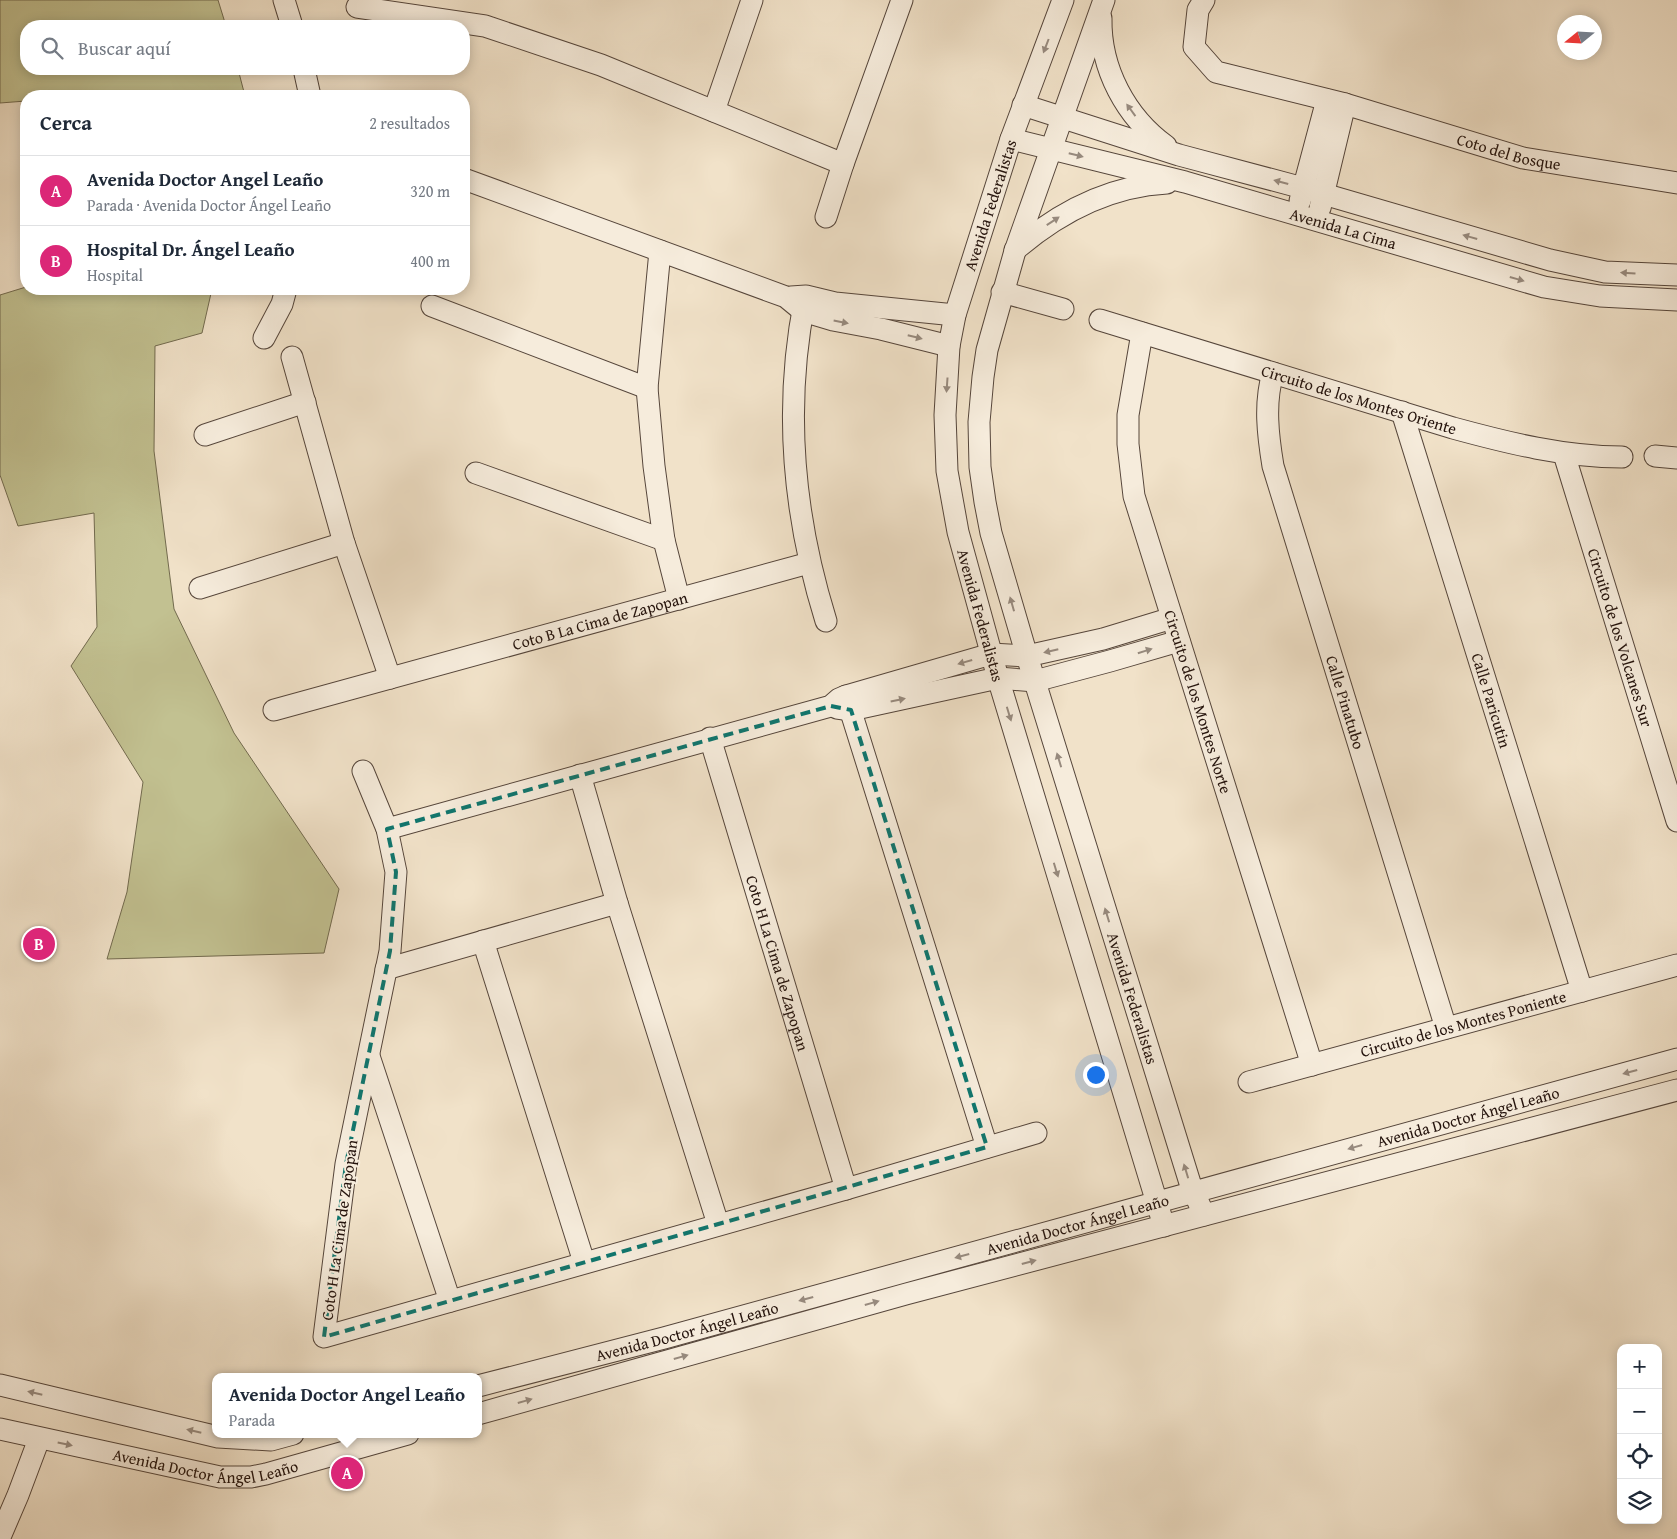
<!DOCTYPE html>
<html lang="es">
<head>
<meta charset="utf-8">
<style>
	body { margin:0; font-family:"Gentium Book Plus",serif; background:#f6f6f7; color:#1f2937 }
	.controls { position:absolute; right:15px; bottom:15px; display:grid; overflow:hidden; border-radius:10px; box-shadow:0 2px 12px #0003 }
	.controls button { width:45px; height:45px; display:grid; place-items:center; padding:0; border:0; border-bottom:1px solid #e0e1e3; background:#fff; color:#1f2937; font:25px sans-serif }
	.compass { position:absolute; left:1557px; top:15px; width:45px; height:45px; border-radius:50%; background:#fff; box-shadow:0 2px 12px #0003; rotate:252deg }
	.you { position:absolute; left:1095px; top:1074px; width:18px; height:18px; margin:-12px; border:4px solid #fff; border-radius:50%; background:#1a73e8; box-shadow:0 0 0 8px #1a73e833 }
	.badge { display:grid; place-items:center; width:32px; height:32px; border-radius:50%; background:#db2777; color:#fff; font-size:16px; font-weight:700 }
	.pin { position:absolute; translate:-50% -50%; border:2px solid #fff; box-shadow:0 1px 5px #0006 }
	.popup { position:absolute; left:212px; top:1373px; width:270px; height:65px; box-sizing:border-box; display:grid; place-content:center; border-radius:10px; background:#fff; filter:drop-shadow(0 1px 4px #0005); font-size:16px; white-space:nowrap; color:#747a83 }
	.popup b { font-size:19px; color:#1f2937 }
	.popup::after { content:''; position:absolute; left:50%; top:100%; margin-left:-10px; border:10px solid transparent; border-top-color:#fff }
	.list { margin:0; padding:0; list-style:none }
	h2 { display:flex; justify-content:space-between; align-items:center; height:65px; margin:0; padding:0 20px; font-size:21px }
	h2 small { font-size:16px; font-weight:400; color:#747a83 }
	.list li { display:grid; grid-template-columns:32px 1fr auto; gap:15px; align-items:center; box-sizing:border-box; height:70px; padding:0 20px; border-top:1px solid #e0e1e3 }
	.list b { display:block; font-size:19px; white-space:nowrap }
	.list p { margin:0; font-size:16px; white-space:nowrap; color:#747a83 }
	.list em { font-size:16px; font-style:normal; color:#747a83 }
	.icon { flex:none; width:28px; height:28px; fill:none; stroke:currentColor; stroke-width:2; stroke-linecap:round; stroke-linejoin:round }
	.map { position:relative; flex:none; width:1677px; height:1539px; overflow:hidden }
	.search { position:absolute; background:#fff; box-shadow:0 2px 12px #0003; left:20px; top:20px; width:450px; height:55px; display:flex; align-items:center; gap:12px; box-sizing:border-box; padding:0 18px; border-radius:20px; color:#747a83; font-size:19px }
	.panel { position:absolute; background:#fff; box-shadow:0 2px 12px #0003; left:20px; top:90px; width:450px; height:205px; border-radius:20px }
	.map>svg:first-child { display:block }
	.green { fill:#c2c191; stroke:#726a4e }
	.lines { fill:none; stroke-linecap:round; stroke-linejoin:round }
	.minor-casing { stroke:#56463b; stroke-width:23 }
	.minor { stroke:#f6ecdc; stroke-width:21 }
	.oneway { fill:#978a7e }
	.marked { fill:none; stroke:#0f766e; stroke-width:4; stroke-dasharray:10 6; stroke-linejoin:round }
	.labels { text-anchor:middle; stroke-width:4; stroke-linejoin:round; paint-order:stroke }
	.street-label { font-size:16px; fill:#23120c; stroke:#f6ecdc }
</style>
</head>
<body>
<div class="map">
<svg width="1677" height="1539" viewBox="0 0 1677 1539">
	<rect width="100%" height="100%" fill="#f1e2c9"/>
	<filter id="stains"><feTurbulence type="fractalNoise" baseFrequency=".004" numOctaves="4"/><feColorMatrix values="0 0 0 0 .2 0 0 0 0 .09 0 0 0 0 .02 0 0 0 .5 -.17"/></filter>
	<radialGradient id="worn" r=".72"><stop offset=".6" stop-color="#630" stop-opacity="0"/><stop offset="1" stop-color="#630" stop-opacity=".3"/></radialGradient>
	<path class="green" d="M0 0H218L226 26H26V69H238L245 96H104L103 94 77 96H26V101L0 103Z
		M26 287V289H212L202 333 155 346 154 451 174 609 234 733 339 889 324 953 107 959 127 892 143 782 71 666 97 627 94 513 18 526 0 475V295Z"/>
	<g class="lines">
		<defs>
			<g id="minor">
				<path d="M284 0 292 26"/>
				<path id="s1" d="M1063 0 1011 139 955 315 949 346 945 415 947 471 958 532 998 678 1164 1226"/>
				<path id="s2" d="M1104 0 1015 251 987 350 983 377 979 422 980 467 985 502 991 533 1027 656 1190 1183 1204 1215"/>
				<path id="s3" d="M1204 0 1198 10 1194 47 1216 72 1345 104 1523 158 1677 183"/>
				<path d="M357 7 485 26 601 65 843 164"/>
				<path d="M1101 18C1100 69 1126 117 1166 146"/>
				<path d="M304 69 310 96"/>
				<path d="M1023 105 1179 155 1303 188 1550 260 1605 272 1677 275"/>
				<path d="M714 111 752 0"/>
				<path id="s4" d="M1011 139 1185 182 1544 287 1600 296 1677 300"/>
				<path d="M464 179 786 297 803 311 833 320 881 329 949 346"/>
				<path d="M1300 201 1327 100"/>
				<path d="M1320 208 1345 104"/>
				<path d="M826 217 843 164 902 0"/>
				<path d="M1015 250C1058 213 1109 186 1167 183"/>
				<path d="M660 251 647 388 654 466 664 540 679 599"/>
				<path d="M1002 292 1063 309"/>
				<path d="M791 297 806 296 835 303 955 315"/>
				<path d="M805 299C783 409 793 515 826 621"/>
				<path d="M432 306 647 388"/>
				<path id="s5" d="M1100 320 1453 428C1508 443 1564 457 1622 457"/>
				<path id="s6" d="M1142 333 1128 415V444L1134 496 1312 1065"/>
				<path d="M264 338 282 304 286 289"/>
				<path d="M292 357 344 543 390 678"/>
				<path id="s7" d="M1273 373C1264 403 1268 436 1273 466L1446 1028"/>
				<path id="s8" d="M1402 412 1582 991"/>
				<path d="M205 435 305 402"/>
				<path id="s9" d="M1564 454 1677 821"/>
				<path d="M1655 456 1677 458"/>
				<path d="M476 473 664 540"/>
				<path d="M200 588 344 543"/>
				<path d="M846 696 987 1147"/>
				<path d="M837 708 851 710 998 678 1035 681 1110 661 1179 641"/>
				<path id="s10" d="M274 710 809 563"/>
				<path id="s11" d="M710 738 846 1189"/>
				<path d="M363 771 387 829 396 872 390 951 346 1164 324 1337 846 1189 1036 1133"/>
				<path d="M580 775 617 903 718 1224"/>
				<path d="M387 829 831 706 839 699 846 696 991 654 1027 656 1103 639 1172 618"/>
				<path d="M483 941 584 1262"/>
				<path d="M386 969 617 903"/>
				<path d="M369 1056 450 1301"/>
				<path id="s12" d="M1249 1082 1677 965"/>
				<path d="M0 1385 218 1437 271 1440 293 1434"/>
				<path id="s13" d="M478 1386 664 1338 1677 1059"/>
				<path d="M478 1414 906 1294 1677 1090"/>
				<path id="s14" d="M0 1429 220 1477H251L266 1474 408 1434"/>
				<path d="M0 1537 18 1495 39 1439"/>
			</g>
		</defs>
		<use href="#minor" class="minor-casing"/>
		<use href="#minor" class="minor"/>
	</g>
	<defs><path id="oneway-solid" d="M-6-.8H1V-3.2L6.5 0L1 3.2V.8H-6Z" transform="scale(1.25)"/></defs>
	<g class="oneway">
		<use href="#oneway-solid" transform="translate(1046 46) rotate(111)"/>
		<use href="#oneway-solid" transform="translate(1131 110) rotate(-126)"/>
		<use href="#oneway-solid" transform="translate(1076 155) rotate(14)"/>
		<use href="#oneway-solid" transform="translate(1281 182) rotate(-165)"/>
		<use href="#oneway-solid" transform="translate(1053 221) rotate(-33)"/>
		<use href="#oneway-solid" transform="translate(1470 237) rotate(-164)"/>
		<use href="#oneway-solid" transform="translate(1628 273) rotate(-177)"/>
		<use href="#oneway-solid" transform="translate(1517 279) rotate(16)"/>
		<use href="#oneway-solid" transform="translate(841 322) rotate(11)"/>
		<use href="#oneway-solid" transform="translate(915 337) rotate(14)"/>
		<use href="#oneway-solid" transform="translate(947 385) rotate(94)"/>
		<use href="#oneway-solid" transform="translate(1012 604) rotate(-106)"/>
		<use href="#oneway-solid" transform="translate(1051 651) rotate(167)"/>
		<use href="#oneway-solid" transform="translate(1145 651) rotate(-17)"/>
		<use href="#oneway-solid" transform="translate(965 662) rotate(164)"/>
		<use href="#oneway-solid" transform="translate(898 700) rotate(-12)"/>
		<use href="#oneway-solid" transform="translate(1009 714) rotate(73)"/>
		<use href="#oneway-solid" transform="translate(1059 760) rotate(-107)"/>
		<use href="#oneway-solid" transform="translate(1056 870) rotate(73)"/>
		<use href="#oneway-solid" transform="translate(1107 915) rotate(-107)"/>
		<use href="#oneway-solid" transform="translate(1630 1072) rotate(165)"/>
		<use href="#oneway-solid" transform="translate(1355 1147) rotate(164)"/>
		<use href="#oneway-solid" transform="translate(1186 1171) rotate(-107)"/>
		<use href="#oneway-solid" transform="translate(962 1256) rotate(165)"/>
		<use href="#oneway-solid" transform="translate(1029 1262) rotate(-15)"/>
		<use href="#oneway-solid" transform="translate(806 1299) rotate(165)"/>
		<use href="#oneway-solid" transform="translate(872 1303) rotate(-16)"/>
		<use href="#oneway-solid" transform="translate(681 1357) rotate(-16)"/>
		<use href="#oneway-solid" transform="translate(35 1393) rotate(-167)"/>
		<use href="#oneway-solid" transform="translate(525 1401) rotate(-16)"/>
		<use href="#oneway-solid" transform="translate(194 1431) rotate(-167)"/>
		<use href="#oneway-solid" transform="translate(65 1444) rotate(12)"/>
	</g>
	<path class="marked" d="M831 706 851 710 987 1147 324 1337 346 1164 390 951 396 872 387 829Z"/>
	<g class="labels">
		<g class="street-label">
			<text dy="6" stroke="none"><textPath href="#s3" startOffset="386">Coto del Bosque</textPath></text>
			<text transform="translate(990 205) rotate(-72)" y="6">Avenida Federalistas</text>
			<text dy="6" stroke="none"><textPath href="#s4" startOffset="344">Avenida La Cima</textPath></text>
			<text dy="6" stroke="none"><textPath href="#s5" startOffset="271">Circuito de los Montes Oriente</textPath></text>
			<text dy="6" stroke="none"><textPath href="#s1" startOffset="638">Avenida Federalistas</textPath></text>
			<text dy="6" stroke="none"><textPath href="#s10" startOffset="338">Coto B La Cima de Zapopan</textPath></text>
			<text dy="6" stroke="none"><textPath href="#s9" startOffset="192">Circuito de los Volcanes Sur</textPath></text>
			<text dy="6" stroke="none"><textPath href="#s8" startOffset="302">Calle Paricutin</textPath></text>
			<text dy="6" stroke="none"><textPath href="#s6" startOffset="380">Circuito de los Montes Norte</textPath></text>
			<text dy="6" stroke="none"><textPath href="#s7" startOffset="341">Calle Pinatubo</textPath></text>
			<text dy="6" stroke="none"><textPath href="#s11" startOffset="235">Coto H La Cima de Zapopan</textPath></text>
			<text dy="6" stroke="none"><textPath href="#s2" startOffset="1040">Avenida Federalistas</textPath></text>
			<text dy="6" stroke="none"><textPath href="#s12" startOffset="222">Circuito de los Montes Poniente</textPath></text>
			<text dy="6" stroke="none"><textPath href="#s13" startOffset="1026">Avenida Doctor Ángel Leaño</textPath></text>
			<text dy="6" stroke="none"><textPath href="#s13" startOffset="621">Avenida Doctor Ángel Leaño</textPath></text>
			<text transform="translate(339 1230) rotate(-82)" y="6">Coto H La Cima de Zapopan</text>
			<text dy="6" stroke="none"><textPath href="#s13" startOffset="216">Avenida Doctor Ángel Leaño</textPath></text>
			<text dy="6" stroke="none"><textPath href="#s14" startOffset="210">Avenida Doctor Ángel Leaño</textPath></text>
		</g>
	</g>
	<rect width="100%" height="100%" filter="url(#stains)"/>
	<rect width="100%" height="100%" fill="url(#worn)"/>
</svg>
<div class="controls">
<button>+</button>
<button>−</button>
<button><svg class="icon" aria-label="locate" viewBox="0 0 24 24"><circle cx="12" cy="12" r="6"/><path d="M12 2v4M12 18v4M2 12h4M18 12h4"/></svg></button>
<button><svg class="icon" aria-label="layers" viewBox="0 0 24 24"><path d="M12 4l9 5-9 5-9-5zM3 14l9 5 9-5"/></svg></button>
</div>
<svg class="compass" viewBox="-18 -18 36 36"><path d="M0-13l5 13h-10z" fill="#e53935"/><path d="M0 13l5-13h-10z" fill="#747a83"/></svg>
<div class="you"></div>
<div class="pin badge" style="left:347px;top:1473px">A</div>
<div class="popup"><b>Avenida Doctor Angel Leaño</b>Parada</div>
<div class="pin badge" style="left:39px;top:944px">B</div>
<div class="search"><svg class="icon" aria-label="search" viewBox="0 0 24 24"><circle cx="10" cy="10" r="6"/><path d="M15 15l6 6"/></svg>Buscar aquí</div>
<section class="panel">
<h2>Cerca<small>2 resultados</small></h2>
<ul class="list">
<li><span class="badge">A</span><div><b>Avenida Doctor Angel Leaño</b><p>Parada · Avenida Doctor Ángel Leaño</p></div><em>320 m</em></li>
<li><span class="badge">B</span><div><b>Hospital Dr. Ángel Leaño</b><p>Hospital</p></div><em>400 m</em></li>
</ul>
</section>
</div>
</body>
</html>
